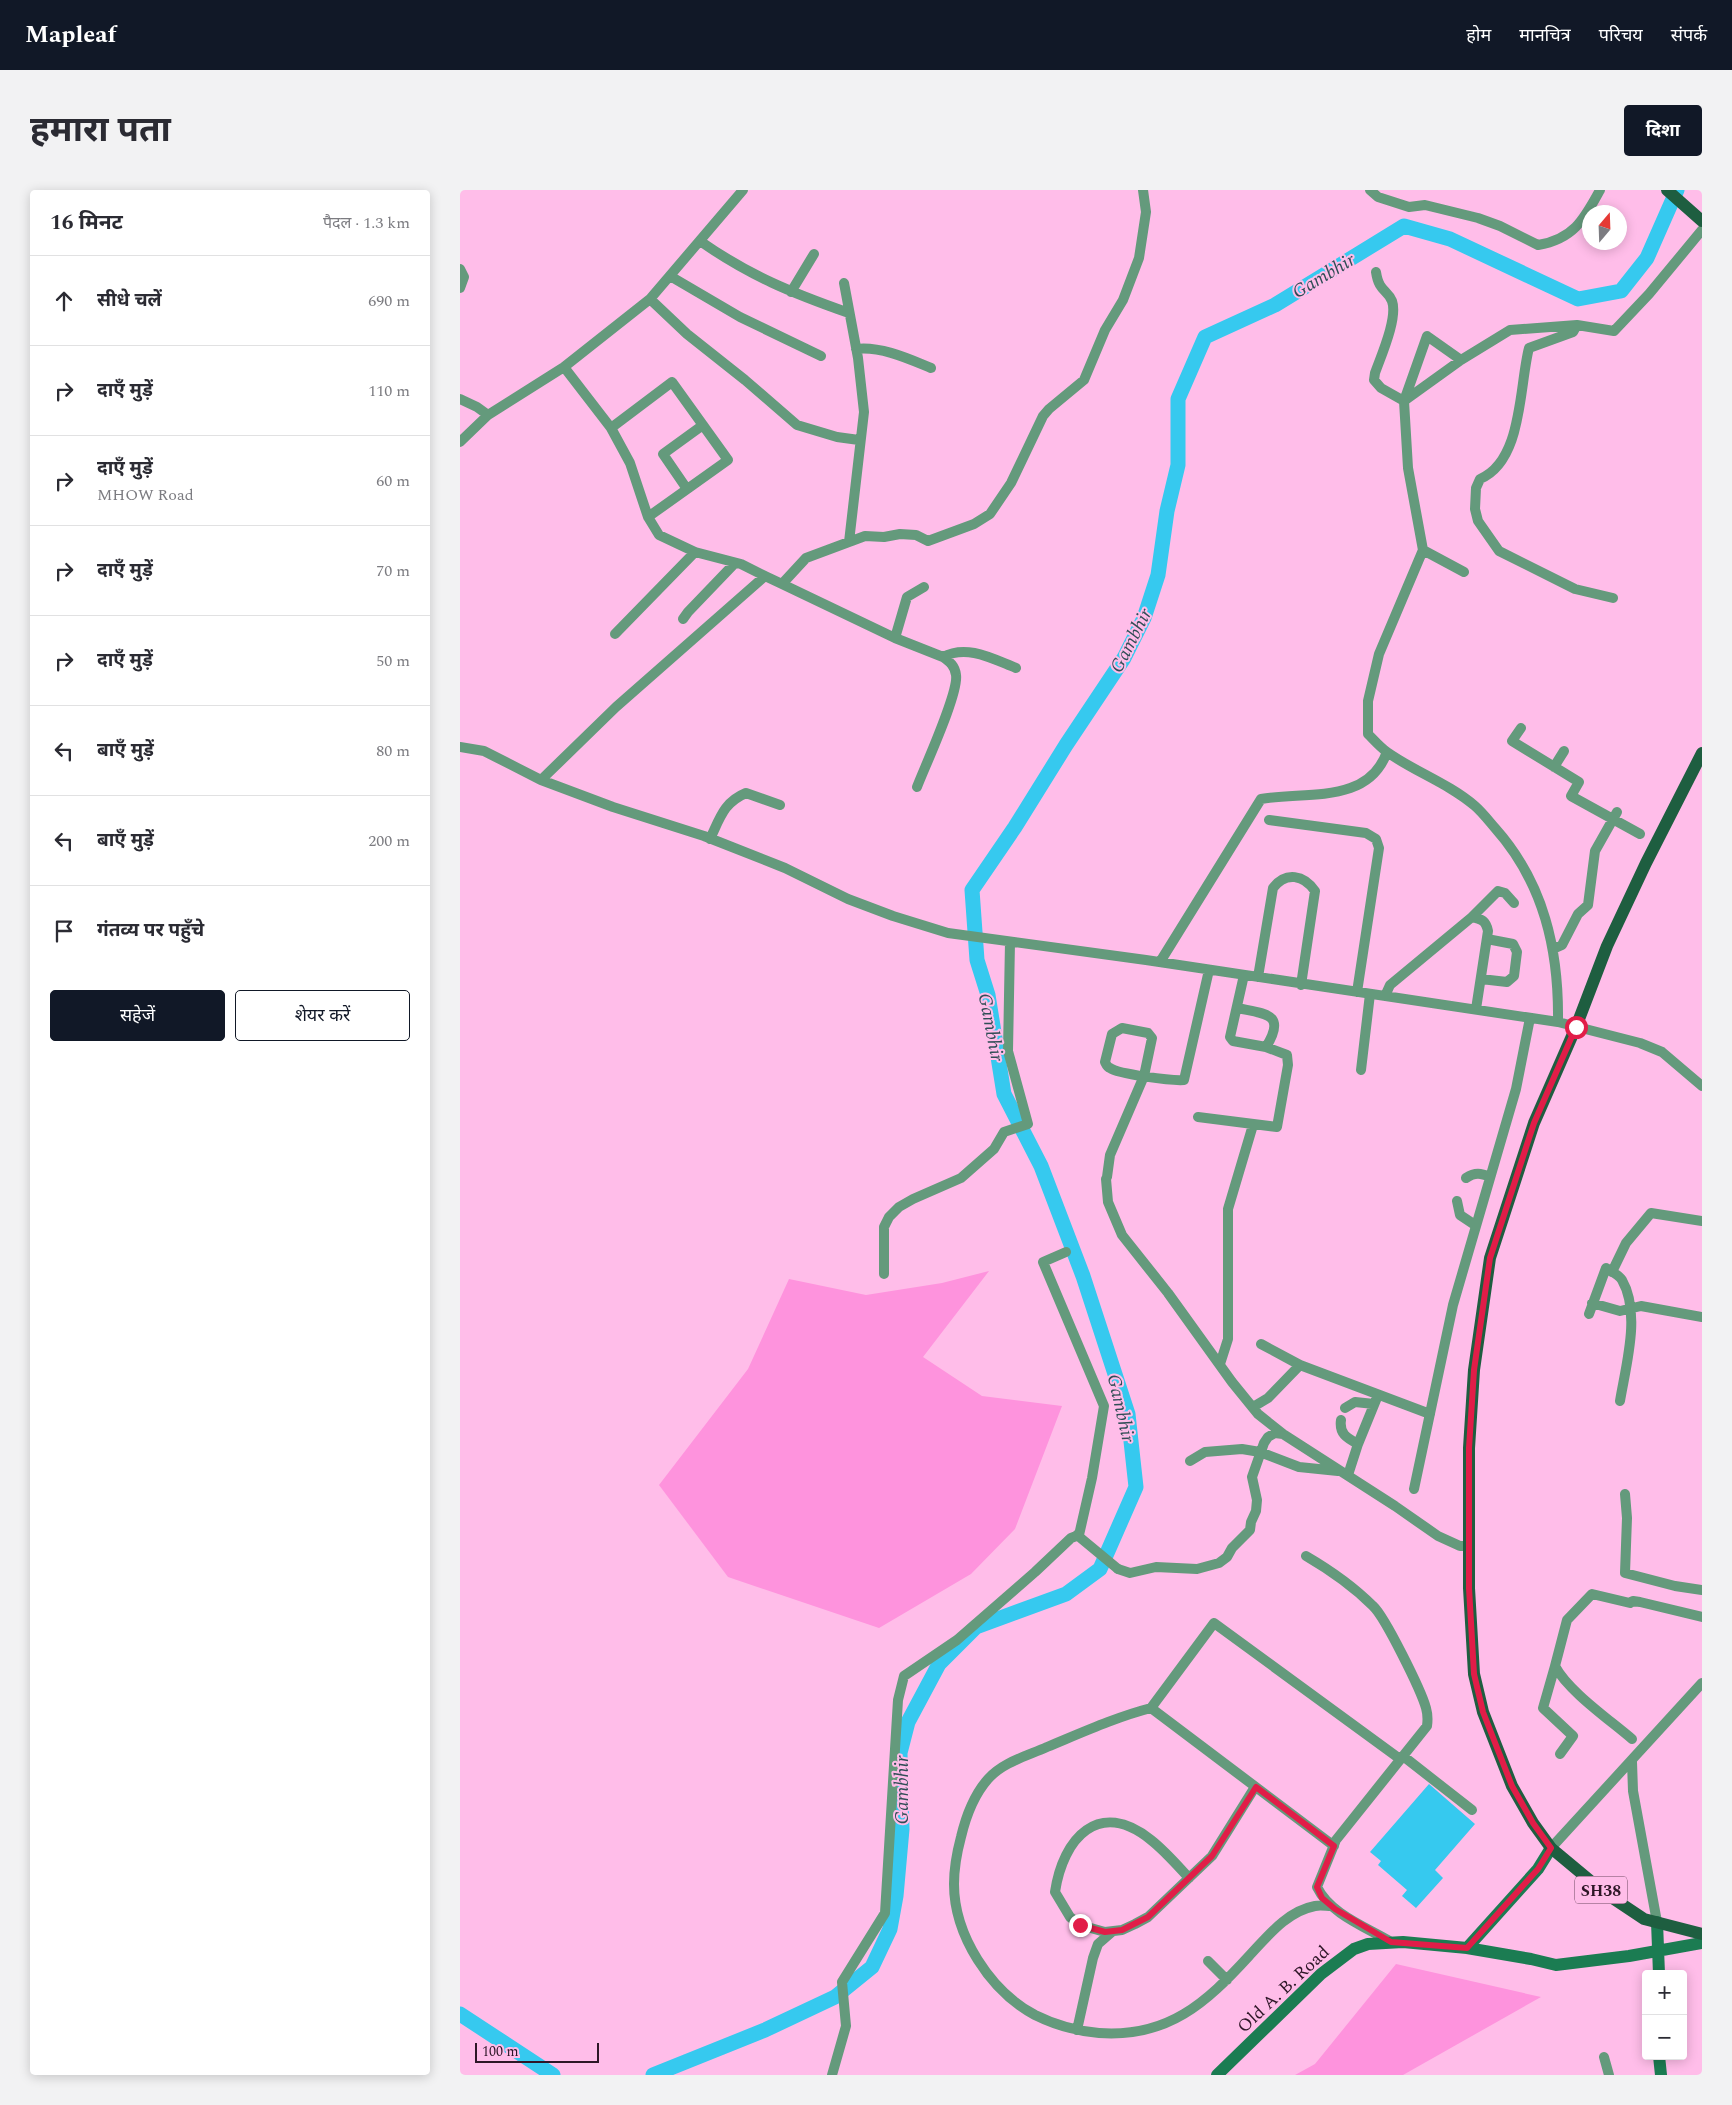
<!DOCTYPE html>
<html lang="hi">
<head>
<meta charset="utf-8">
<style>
	body { margin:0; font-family:Spectral,"Noto Sans Devanagari",serif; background:#f2f2f3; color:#2b2b33 }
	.controls { position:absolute; right:15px; bottom:15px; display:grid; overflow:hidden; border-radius:5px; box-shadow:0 2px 12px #0003 }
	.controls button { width:45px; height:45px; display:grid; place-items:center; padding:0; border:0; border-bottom:1px solid #e1e1e2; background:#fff; color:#2b2b33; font:25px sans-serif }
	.compass { position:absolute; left:1122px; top:15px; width:45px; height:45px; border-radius:50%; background:#fff; box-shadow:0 2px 12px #0003; rotate:19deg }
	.scale { position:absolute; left:15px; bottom:12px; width:124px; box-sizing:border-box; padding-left:5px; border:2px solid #2e1627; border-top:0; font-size:14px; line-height:18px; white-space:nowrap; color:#2e1627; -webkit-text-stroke:4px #ffbde9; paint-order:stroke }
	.stop { position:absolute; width:15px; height:15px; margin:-11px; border:4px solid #e11d48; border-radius:50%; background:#fff }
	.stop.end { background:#e11d48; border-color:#fff; box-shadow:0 1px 5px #0008 }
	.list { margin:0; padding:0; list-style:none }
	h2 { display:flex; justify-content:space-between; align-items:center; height:65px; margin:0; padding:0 20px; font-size:21px }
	h2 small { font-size:16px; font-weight:400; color:#7c7c81 }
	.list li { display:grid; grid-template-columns:32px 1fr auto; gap:15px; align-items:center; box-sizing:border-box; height:90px; padding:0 20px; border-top:1px solid #e1e1e2 }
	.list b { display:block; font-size:19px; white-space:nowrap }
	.list p { margin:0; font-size:16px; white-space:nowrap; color:#7c7c81 }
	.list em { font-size:16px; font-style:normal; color:#7c7c81 }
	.actions { display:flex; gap:10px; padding:15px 20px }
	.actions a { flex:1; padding:11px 0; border:1px solid #111827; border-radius:5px; text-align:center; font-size:18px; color:#111827 }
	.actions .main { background:#111827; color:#fff }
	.icon { flex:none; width:28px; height:28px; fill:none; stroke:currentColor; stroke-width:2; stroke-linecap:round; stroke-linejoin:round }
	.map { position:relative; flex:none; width:1242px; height:1885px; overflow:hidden; border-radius:5px }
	header { display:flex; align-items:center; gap:30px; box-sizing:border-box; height:70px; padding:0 25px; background:#111827; color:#fff }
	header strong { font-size:24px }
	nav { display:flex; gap:28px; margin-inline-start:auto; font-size:18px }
	.intro { display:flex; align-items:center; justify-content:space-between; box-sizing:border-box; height:120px; padding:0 30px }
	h1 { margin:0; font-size:35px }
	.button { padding:12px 22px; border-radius:5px; background:#111827; color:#fff; font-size:18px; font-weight:700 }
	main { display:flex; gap:30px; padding:0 30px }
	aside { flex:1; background:#fff; border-radius:5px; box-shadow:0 2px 12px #0003 }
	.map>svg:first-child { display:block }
	.green { fill:#fe93dd }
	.water { fill:#36c9ef }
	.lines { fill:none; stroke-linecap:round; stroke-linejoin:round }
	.river { stroke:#36c9ef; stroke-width:15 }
	.street { stroke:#649a7c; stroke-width:10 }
	.secondary { stroke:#1b7c52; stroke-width:12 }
	.primary { stroke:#1e5e40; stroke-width:12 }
	.street-bridge { stroke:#649a7c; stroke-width:10 }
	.route { stroke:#e11d48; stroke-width:6 }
	.labels { text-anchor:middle; stroke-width:4; stroke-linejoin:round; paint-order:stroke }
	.shield { fill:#ffbde9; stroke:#6d4861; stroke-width:1 }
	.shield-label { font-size:16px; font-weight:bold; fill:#2e1627 }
	.street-label { font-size:18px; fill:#2e1627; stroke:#ffbde9 }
	.water-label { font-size:19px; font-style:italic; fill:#304d56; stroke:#ffbde9 }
</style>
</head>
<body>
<header>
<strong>Mapleaf</strong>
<nav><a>होम</a><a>मानचित्र</a><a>परिचय</a><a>संपर्क</a></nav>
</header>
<div class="intro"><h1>हमारा पता</h1><a class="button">दिशा</a></div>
<main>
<aside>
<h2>16 मिनट<small>पैदल · 1.3 km</small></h2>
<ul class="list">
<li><svg class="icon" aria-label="ahead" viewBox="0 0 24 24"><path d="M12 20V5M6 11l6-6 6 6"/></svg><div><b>सीधे चलें</b></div><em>690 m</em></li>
<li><svg class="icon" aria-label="right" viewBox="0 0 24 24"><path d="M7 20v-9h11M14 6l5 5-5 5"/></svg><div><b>दाएँ मुड़ें</b></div><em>110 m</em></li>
<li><svg class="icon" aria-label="right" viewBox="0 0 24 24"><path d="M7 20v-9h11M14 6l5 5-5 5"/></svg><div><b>दाएँ मुड़ें</b><p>MHOW Road</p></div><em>60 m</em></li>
<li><svg class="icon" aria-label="right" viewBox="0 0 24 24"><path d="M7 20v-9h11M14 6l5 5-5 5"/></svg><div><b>दाएँ मुड़ें</b></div><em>70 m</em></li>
<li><svg class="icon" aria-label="right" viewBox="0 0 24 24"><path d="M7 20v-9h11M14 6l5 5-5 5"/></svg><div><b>दाएँ मुड़ें</b></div><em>50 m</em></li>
<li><svg class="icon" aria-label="left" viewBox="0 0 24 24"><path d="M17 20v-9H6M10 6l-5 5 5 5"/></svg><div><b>बाएँ मुड़ें</b></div><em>80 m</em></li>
<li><svg class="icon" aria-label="left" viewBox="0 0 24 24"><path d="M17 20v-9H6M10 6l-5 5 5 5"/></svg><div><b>बाएँ मुड़ें</b></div><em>200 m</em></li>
<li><svg class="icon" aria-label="arrive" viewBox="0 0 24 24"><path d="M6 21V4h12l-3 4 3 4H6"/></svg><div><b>गंतव्य पर पहुँचे</b></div></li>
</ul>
<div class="actions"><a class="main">सहेजें</a><a>शेयर करें</a></div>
</aside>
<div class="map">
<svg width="1242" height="1885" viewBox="0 0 1242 1885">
	<rect width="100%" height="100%" fill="#ffbde9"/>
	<path class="green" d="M529 1081 463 1167 522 1206 602 1216 555 1339 511 1384 419 1438 268 1387 199 1295 288 1179 329 1089 406 1105 482 1093Z
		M936 1774 1081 1807 943 1885H835L855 1874Z"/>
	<path class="water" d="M969 1594 1015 1634 975 1680 983 1688 956 1718 942 1706 947 1700 918 1675 921 1671 910 1662Z"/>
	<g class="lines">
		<path class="river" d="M0 1824 93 1885
			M193 1885 305 1840 375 1807 412 1777 430 1739 436 1706 442 1639 440 1563 448 1532 479 1474 516 1437 606 1404 640 1379 676 1297 668 1224 623 1086 581 976 544 904 528 805 517 770 512 700 555 637 606 555 664 468 684 428 698 385 707 321 718 275V209L745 147 815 115 944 36 990 49 1118 109 1161 101 1187 68 1217 0"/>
		<path class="street" d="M683 0 686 22 679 68 663 110 645 140 624 190 589 219 583 226 551 293 530 324 514 334 468 351 456 345 440 344 424 347 405 346 346 368 322 394 305 386 156 517 81 590 153 617 244 646 325 678 388 709 433 726 488 743 686 770 1098 832
			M910 0 918 7 949 17 965 15 1018 28 1040 36 1078 55C1114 49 1124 29 1140 0
			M1242 40 1189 104 1154 141 1117 135 1050 140 1001 170 944 211 948 278 963 360 919 464 908 511V544C914 550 920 557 927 562 955 582 988 593 1015 616 1022 622 1029 631 1035 638 1084 693 1099 760 1098 832L1180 853 1202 862 1242 896
			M240 51C290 86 332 103 389 123
			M0 79 4 87 0 98
			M916 82C919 102 927 99 932 111 938 128 921 166 915 183L914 190 921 198 944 211 967 146 1001 170
			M210 86 280 127 361 166
			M384 93 398 168 404 222 389 352
			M331 102 354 64
			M190 109 227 144 285 190 337 235 377 247 399 250
			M1117 135 1113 142 1069 158C1059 196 1063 271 1020 289L1016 298 1015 319 1018 331 1039 361 1115 399 1153 408
			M396 159C421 156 449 169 471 178
			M104 177 151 238 170 273 188 327 199 345 235 362 281 374 305 386
			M0 209 17 217 28 225
			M151 238 212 192 268 270 188 327
			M0 252 28 225 104 177 190 109 283 0
			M227 299 203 264 243 235
			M963 360 1004 382
			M322 394 435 448 483 467C507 454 533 469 556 478
			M223 429 228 422 275 373
			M155 444 235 362
			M435 448 447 407 464 397
			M1061 538 1052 551 1119 592 1111 606 1180 644
			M0 557 24 561 81 590
			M1094 577 1104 561
			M457 597C465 576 499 503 496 485 495 476 490 472 483 467
			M809 630 906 643 916 649 919 658 897 802
			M250 649C260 628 264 612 286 603L320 615
			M1012 727 1038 701 1045 703 1054 713
			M1093 759 1102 755 1118 724 1128 715 1135 661 1157 622
			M700 772 801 609C845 601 908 615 927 562
			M798 787 813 698C826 681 844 685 855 701L841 795
			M1021 789 1047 792 1054 786 1057 762 1053 754 1027 749
			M925 806 930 795 1012 727C1022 729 1026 731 1028 741L1016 819
			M777 818C805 824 827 823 806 857L773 851 770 847 784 785
			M901 880 910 804
			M738 927 817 937 828 875 827 865 806 857
			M647 987 650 965 684 886 692 848 688 843 662 838 652 844 645 872C646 874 647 877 650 878 658 884 712 891 724 890L749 780
			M1006 988C1015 982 1021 983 1030 987
			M646 989 648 1012 662 1045 708 1103 772 1192 798 1224 823 1244 935 1316 978 1346 1000 1356H1009
			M997 1011 1000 1025 1015 1035
			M1152 1082 1166 1053 1191 1023 1242 1031
			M424 1084V1037L429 1027 439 1017 453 1009 501 988 534 959 544 942 568 934 548 861 550 752
			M1132 1113 1160 1121 1181 1116 1242 1127
			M1129 1124 1146 1078C1151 1081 1159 1085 1162 1090 1181 1123 1166 1175 1160 1211
			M801 1154 840 1175 970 1224
			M760 1174 768 1149V1019L793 935
			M793 1217 808 1208 840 1175
			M885 1218 895 1212 914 1214
			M881 1230C879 1244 887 1248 898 1254L918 1205
			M730 1271 745 1262 782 1259 800 1262 839 1277 878 1281
			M888 1285 898 1254
			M954 1299 993 1115 1056 899 1070 828
			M1165 1304 1167 1328 1165 1383 1215 1396 1242 1400
			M846 1366C870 1380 894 1397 913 1416 925 1427 961 1500 966 1518 968 1525 968 1529 967 1536L876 1650 857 1697C870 1724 906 1737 931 1752
			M658 1379 670 1383 696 1377 737 1379 759 1373 767 1367 772 1358 790 1340 791 1332 796 1321 797 1310 792 1287 804 1253 808 1247 815 1243 823 1244
			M1095 1476 1083 1518 1113 1546 1100 1564
			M691 1518 874 1656
			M1172 1549C1150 1530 1108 1501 1095 1476L1107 1430 1132 1404 1170 1413 1173 1411 1180 1412 1242 1427
			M943 1566 1012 1620
			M1172 1572 1173 1601 1197 1732
			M1091 1658 1242 1493
			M729 1688C717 1675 705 1661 691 1650 639 1608 603 1648 595 1702L610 1727 620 1735 645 1742 662 1740 675 1734 688 1727 752 1666 795 1597
			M871 1716C866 1716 860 1715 855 1716 827 1721 807 1747 789 1766 746 1813 708 1848 639 1843 617 1841 595 1835 575 1825 530 1801 494 1745 494 1694 494 1678 497 1662 501 1647 506 1626 513 1606 528 1589 543 1572 567 1566 587 1557 621 1543 656 1527 691 1518L754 1433 940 1569
			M748 1771 767 1790
			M617 1840 633 1768 638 1754 653 1741
			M1144 1867 1149 1885
			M372 1885 386 1836 382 1792 425 1723 438 1510 444 1486 497 1450 575 1382 611 1348 619 1345 632 1288 644 1216 583 1072 606 1062"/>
		<path class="secondary" d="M1197 1732 1199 1784
			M1007 1758 1078 1679 1091 1658
			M1199 1866 1201 1885
			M757 1885 861 1784 894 1759 908 1754 943 1752 1007 1758 1071 1769 1096 1775 1169 1766 1242 1753"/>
		<path class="primary" d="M1207 0 1242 31
			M1242 563 1186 673 1147 756 1116 837 1074 933 1030 1068 1014 1180 1009 1258V1398L1014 1484 1023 1522 1052 1596 1073 1633 1091 1658 1145 1703 1184 1729 1242 1744"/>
		<path class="street-bridge" d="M617 1345 658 1379"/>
	</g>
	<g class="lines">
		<path class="route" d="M620 1735 645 1742 662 1740 688 1727 752 1666 796 1597 874 1656 857 1697 862 1708 875 1719 931 1752 1007 1758 1078 1679 1091 1658 1073 1633 1052 1596 1023 1522 1014 1484 1009 1398V1258L1014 1180 1030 1068 1074 933 1116 837"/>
	</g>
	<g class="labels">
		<rect class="shield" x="1115" y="1686.5" width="52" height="27" rx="4"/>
		<g class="shield-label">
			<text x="1141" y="1706">SH38</text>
		</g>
		<g class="street-label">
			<text transform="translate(823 1799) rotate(-43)" y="6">Old A. B. Road</text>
		</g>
		<g class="water-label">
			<text transform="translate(863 85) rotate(-31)" y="7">Gambhir</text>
			<text transform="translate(670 450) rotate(-63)" y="7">Gambhir</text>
			<text transform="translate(532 837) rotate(79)" y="7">Gambhir</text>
			<text transform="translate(662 1218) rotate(77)" y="7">Gambhir</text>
			<text transform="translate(441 1600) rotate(-90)" y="7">Gambhir</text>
		</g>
	</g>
</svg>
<div class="controls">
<button>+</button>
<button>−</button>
</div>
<svg class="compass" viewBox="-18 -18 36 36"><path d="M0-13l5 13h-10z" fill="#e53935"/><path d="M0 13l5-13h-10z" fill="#7c7c81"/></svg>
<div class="scale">100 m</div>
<div class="stop" style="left:1116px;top:837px"></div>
<div class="stop end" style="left:620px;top:1735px"></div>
</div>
</main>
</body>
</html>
